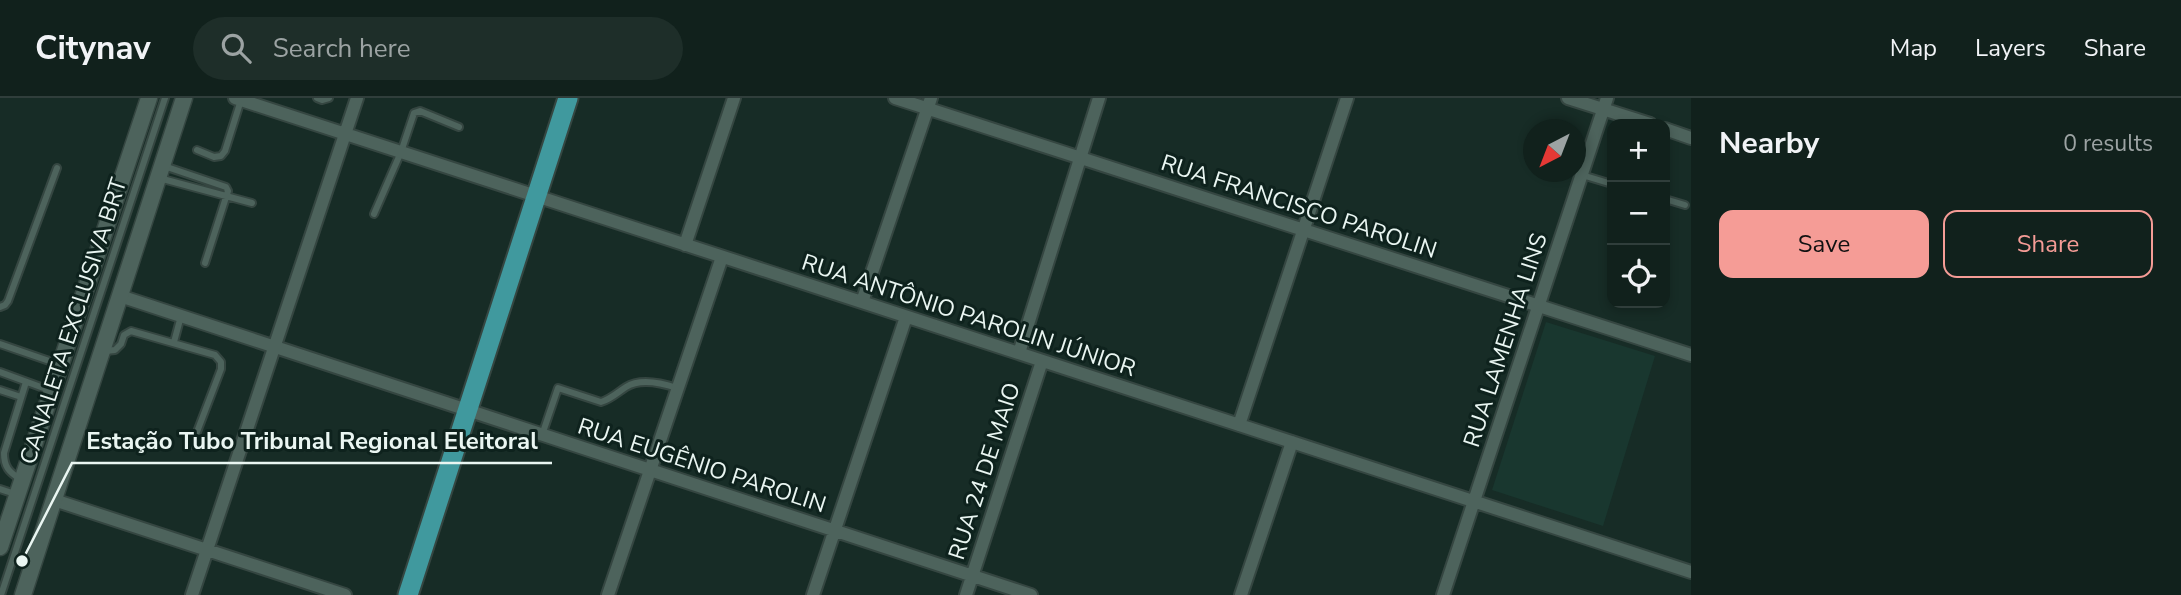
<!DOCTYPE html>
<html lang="en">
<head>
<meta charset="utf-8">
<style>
	body { margin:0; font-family:"Nunito Sans",sans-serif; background:#1e2e29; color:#f1f3f6 }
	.controls { position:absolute; right:21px; top:21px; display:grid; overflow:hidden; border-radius:14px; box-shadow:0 4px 10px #0003 }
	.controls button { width:63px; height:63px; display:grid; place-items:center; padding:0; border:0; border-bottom:2px solid #303e3b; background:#11211c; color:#f1f3f6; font:35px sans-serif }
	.compass { position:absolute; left:1523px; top:21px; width:63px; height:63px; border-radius:50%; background:#11211c; box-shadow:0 4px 10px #0003; rotate:222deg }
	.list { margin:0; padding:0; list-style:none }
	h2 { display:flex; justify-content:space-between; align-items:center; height:91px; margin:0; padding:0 28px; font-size:30px }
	h2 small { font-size:23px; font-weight:400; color:#9ca3a3 }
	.actions { display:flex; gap:14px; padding:21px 28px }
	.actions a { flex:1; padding:16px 0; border:2px solid #f59c96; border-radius:14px; text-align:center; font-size:24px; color:#f59c96 }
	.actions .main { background:#f59c96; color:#111 }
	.icon { flex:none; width:38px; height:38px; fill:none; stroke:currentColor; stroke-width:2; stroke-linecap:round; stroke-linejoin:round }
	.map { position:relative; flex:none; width:1691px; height:497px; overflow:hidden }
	header { display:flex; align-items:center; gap:42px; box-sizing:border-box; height:98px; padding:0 35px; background:#11211c; border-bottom:2px solid #303e3b }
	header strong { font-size:33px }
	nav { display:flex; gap:38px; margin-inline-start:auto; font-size:24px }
	.search { width:490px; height:63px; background:#1e2e29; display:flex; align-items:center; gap:18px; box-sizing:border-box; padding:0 24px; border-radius:38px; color:#9ca3a3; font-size:26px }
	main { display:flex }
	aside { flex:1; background:#11211c }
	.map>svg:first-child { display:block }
	.built { fill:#19372f }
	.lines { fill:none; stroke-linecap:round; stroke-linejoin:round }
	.service-casing { stroke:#354641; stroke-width:10 }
	.minor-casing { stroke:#354641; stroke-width:16 }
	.tertiary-casing { stroke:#354641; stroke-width:19 }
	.primary-casing { stroke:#354641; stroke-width:23 }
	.service { stroke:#4d635c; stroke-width:6 }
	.minor { stroke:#4d635c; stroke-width:12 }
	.tertiary { stroke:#4d635c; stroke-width:16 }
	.primary { stroke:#40999e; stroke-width:19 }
	.labels { text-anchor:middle; stroke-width:6; stroke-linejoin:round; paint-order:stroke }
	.street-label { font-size:23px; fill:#eaf6f2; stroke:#0e221d }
	.leader { fill:none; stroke:#eaf6f2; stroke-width:2.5 }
	.callout-dot { fill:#eaf6f2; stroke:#0e221d; stroke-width:2.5 }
	.callout-label { font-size:24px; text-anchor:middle; font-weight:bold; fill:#eaf6f2; stroke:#0e221d; stroke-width:6; stroke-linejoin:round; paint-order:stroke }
</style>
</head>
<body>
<header>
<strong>Citynav</strong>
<div class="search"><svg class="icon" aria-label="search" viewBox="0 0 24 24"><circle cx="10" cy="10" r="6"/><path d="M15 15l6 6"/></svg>Search here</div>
<nav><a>Map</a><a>Layers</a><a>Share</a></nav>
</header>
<main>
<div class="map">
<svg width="1691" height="497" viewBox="0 0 1691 497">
	<rect width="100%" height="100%" fill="#172c26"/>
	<path class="built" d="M1546 224 1655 258 1603 428 1492 392Z"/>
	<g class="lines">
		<defs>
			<path id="service" d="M317 0 322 2 329 0
				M197 52 214 59 221 58 225 53 241 2
				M164 68 226 89 228 93 205 165
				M1582 77 1612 86
				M159 80 252 105
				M1665 101 1685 107
				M374 116 401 54 414 15 420 13 459 29
				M0 209 5 207 8 203 57 70
				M174 244 181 218
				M0 246 58 266
				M105 253 115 252 121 246 124 237 131 233 215 257 221 264V271L192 347
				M0 274 49 292
				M0 292 21 299
				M542 337 558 290 601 304C611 301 618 294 626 289 640 280 662 285 677 290
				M20 381C9 374 4 369 4 355L26 284
				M0 391 15 396
				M1 497 165 0"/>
			<path id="minor" d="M235 0 1691 474
				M895 0 1691 257
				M1568 0 1650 26
				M1665 31 1691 40
				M685 147 734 0
				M120 198 1031 497
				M862 204 931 0
				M1019 255 1099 0
				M1239 327 1347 0
				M54 402 345 497
				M192 497 357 0
				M608 497 722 159
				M813 497 906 219
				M966 497 1042 263
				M1241 497 1292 344
				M1443 497 1607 0"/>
			<path id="tertiary" d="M0 449 149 0
				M23 497 184 0"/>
			<path id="primary" d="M408 497 568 0"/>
		</defs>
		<use href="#service" class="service-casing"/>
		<use href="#minor" class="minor-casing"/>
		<use href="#tertiary" class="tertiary-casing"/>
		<use href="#primary" class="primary-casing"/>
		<use href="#service" class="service"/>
		<use href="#minor" class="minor"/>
		<use href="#tertiary" class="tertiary"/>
		<use href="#primary" class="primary"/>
	</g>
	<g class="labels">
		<g class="street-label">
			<text transform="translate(1299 108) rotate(18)" y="8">RUA FRANCISCO PAROLIN</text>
			<text transform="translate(969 217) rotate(18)" y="8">RUA ANTÔNIO PAROLIN JÚNIOR</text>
			<text transform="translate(73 223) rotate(-72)" y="8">CANALETA EXCLUSIVA BRT</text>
			<text transform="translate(1505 242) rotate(-72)" y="8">RUA LAMENHA LINS</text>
			<text transform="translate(702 367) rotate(18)" y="8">RUA EUGÊNIO PAROLIN</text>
			<text transform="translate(984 373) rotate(-72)" y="8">RUA 24 DE MAIO</text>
		</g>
	</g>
	<path class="leader" d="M22 463L72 365H552"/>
	<circle class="callout-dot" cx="22" cy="463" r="7"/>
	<g class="callout-label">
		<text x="312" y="351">Estação Tubo Tribunal Regional Eleitoral</text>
	</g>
</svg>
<div class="controls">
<button>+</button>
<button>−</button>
<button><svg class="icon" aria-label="locate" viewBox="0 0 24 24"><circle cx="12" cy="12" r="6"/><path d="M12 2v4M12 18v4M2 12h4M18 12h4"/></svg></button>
</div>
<svg class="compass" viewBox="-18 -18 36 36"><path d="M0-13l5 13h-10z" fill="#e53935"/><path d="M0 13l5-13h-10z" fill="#9ca3a3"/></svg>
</div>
<aside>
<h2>Nearby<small>0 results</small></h2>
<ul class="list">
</ul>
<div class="actions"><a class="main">Save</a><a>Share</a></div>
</aside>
</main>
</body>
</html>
